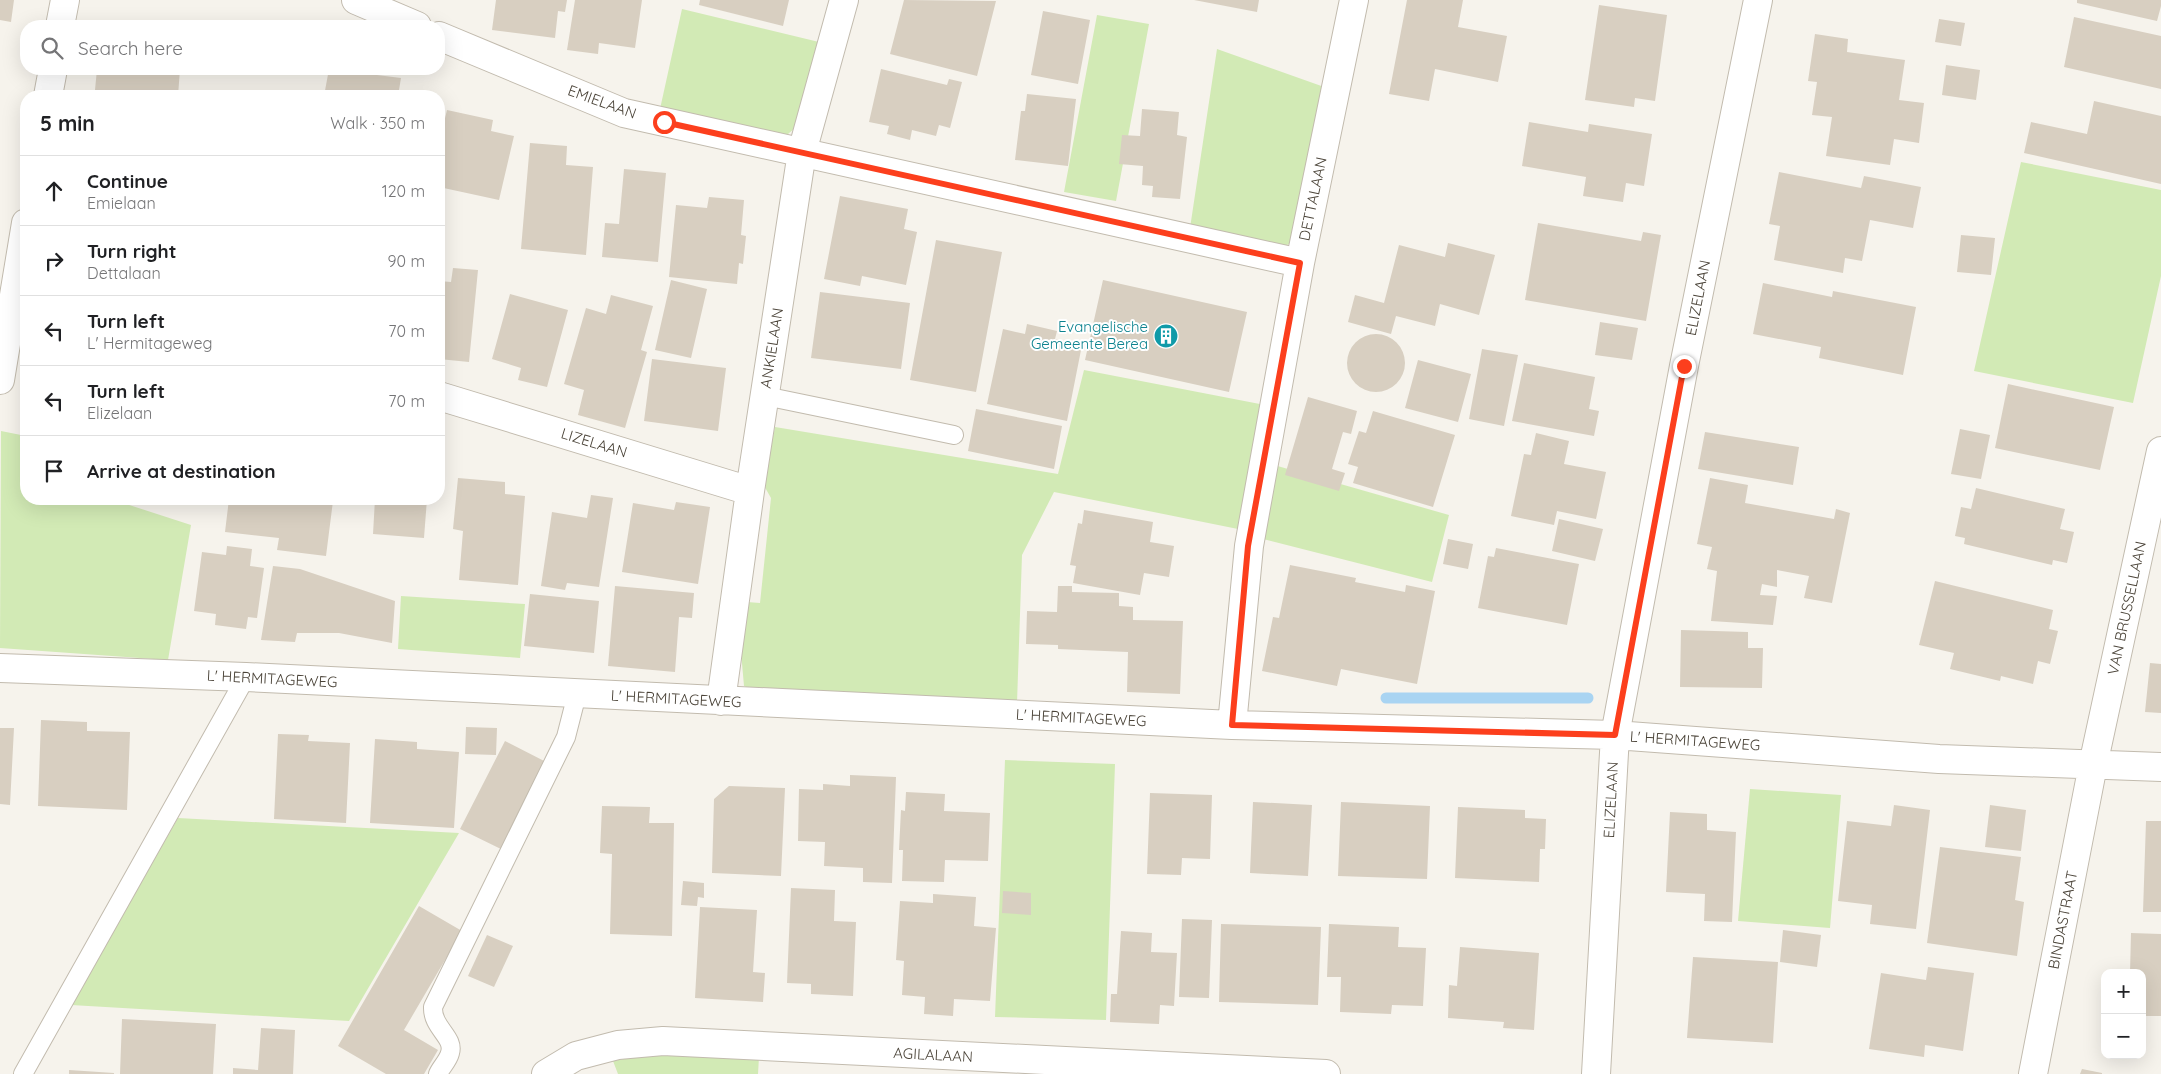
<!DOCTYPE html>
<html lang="en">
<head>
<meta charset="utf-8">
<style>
	body { margin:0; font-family:Quicksand,sans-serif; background:#f6f6f6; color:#202124 }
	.controls { position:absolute; right:15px; bottom:15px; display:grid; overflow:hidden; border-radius:10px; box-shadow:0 5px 20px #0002 }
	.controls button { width:45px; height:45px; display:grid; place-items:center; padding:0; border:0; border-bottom:1px solid #e0e0e0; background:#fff; color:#202124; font:25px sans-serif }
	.stop { position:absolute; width:15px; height:15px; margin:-11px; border:4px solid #fc3f1d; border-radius:50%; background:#fff }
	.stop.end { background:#fc3f1d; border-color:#fff; box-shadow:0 1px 5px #0008 }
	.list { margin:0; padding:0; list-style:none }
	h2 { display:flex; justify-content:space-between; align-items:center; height:65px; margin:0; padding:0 20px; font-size:21px }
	h2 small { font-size:16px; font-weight:400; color:#757577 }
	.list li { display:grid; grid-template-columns:32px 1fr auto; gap:15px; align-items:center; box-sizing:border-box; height:70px; padding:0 20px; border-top:1px solid #e0e0e0 }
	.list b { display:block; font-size:19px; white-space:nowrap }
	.list p { margin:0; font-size:16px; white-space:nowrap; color:#757577 }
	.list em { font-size:16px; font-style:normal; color:#757577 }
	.icon { flex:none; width:28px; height:28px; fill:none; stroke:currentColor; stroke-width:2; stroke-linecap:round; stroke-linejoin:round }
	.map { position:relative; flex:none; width:2161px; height:1074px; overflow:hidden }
	.search { position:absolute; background:#fff; box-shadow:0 5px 20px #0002; left:20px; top:20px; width:425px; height:55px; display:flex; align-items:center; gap:12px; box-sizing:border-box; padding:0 18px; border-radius:20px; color:#757577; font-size:19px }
	.panel { position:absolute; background:#fff; box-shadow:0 5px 20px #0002; left:20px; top:90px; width:425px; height:415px; border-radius:20px }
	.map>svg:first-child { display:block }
	.green { fill:#d2eab5 }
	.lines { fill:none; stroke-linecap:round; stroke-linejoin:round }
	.stream { stroke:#a9d4f2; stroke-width:11 }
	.building { fill:#d8cfc1 }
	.lane-casing { stroke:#c2bbae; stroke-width:20 }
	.street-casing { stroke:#c2bbae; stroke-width:30 }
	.lane { stroke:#fff; stroke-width:18 }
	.street { stroke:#fff; stroke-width:28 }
	.route { stroke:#fc3f1d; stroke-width:6 }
	.labels { text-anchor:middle; stroke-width:4; stroke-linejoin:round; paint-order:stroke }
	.street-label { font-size:15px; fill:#4b4439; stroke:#fff }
	.culture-label { font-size:15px; fill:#0d838f; stroke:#fff; text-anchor:end }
</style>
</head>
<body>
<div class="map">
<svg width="2161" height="1074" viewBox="0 0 2161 1074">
	<rect width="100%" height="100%" fill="#f6f3ec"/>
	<path class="green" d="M682 9 819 42 795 128 788 134 776 136 660 109Z
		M1097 15 1149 24 1116 201 1064 192Z
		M1217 49 1327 88 1297 240 1287 245 1274 248 1190 228Z
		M2021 162 2161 190V276L2133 403 1974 371Z
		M1084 370 1265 405 1243 530 1054 492 1022 555 1017 703 756 691 744 686 741 652 747 602 760 603 771 498 763 484 775 427 1058 474Z
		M1 431 26 436V499H120V502L191 525 168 660 0 648Z
		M1274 465 1449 515 1432 582 1259 538Z
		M401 596 525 604 520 658 398 649Z
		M1005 760 1115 764 1106 1020 995 1017Z
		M1750 789 1841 795 1830 928 1738 921Z
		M178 818 459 833 349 1021 71 1005Z
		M654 1053 759 1057 758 1074H618L613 1061Z"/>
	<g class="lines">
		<path class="stream" d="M1386 698H1588"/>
	</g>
	<path class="building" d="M0 0H14L11 22 0 20Z
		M496 0H567L565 12 558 11 555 38 492 30Z
		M575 0H642L635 48 599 43 598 54 567 50Z
		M700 0H789L783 26 699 5Z
		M904 0 996 1 977 76 890 54Z
		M1194 0H1259L1257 12Z
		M1407 0H1463L1458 27 1507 36 1498 82 1435 69 1429 101 1389 94Z
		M2077 0H2161V6L2157 21 2077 3Z
		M1599 5 1667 15 1655 101 1635 98 1634 107 1585 100Z
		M1043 11 1090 20 1078 84 1031 75Z
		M2074 17 2161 36V89L2064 67Z
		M1939 19 1965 23 1961 46 1935 42Z
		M115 20 175 25V26H115Z
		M1815 34 1848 39 1847 52 1905 60 1899 100 1924 103 1919 143 1894 139 1890 165 1826 156 1832 117 1812 115 1817 82 1808 81Z
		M1946 65 1980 70 1976 100 1942 95Z
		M97 69H180L178 96 95 90Z
		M329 69 401 78 398 96H324Z
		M881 69 947 85 949 79 962 82 950 128 939 125 936 136 912 130 910 140 887 134 889 126 869 122Z
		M1027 94 1076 99 1068 166 1015 160 1021 111H1025Z
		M2094 101 2161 116V184L2024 153 2031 122 2087 134Z
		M1142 109 1179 112 1177 135 1187 137 1180 199 1152 197 1153 186 1142 185 1143 166 1119 164 1122 135 1140 136Z
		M447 110 493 120 491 131 514 136 499 200 439 187V143Z
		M1529 122 1588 132 1589 124 1652 134 1644 186 1626 183 1623 202 1583 196 1586 177 1522 166Z
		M530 143 567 146 566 165 593 167 586 255 521 249Z
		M624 169 666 173 658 262 602 257 605 223 619 224Z
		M1779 172 1861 188 1864 176 1921 187 1913 228 1870 220 1862 261 1845 258 1843 273 1774 260 1780 226 1769 224Z
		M840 196 908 209 904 229 917 232 906 285 862 276 860 286 824 279Z
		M709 197 744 200 741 235 746 236 743 264 739 263 737 284 669 277 676 205 707 208Z
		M1538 223 1641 241 1643 232 1661 235 1646 321 1525 300Z
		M1961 235 1995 238 1991 275 1957 272Z
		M936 240 1002 252 976 392 910 380Z
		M1448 243 1495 255 1479 315 1440 304 1435 326 1396 316 1391 334 1348 322 1355 295 1384 303 1399 245 1445 257Z
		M453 268 478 270 469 362 439 359V281L451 282Z
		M671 280 707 289 691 358 655 350Z
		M1103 280 1247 312 1229 392 1085 360Z
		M1763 283 1832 297 1833 291 1916 307 1903 375 1819 358 1821 347 1753 334Z
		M820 292 910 303 901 369 811 358Z
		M510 294 568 310 547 387 518 380 521 368 492 359Z
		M611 295 653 306 641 350 647 352 625 428 578 415 584 390 564 384 586 308 606 314Z
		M1600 322 1638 328 1632 360 1595 355Z
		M1027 324 1057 331 1055 339 1082 345 1067 421 987 404 1003 329 1025 334Z
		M1347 363a29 29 0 1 1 58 0a29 29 0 1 1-58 0Z
		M1482 349 1518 355 1504 426 1469 419Z
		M652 359 726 368 718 431 644 421Z
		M1418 360 1471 374 1458 422 1405 408Z
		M1524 363 1595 377 1589 409 1599 411 1594 436 1512 421Z
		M2008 384 2114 407 2100 470 1995 448Z
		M1308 397 1357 411 1351 434 1343 432 1332 469 1345 473 1339 491 1285 475Z
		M976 409 1062 426 1054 469 968 451Z
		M1373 411 1455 435 1433 507 1353 483 1358 467 1348 464 1359 431 1366 433Z
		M1960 429 1990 435 1981 479 1951 474Z
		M1705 432 1799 447 1793 485 1698 469Z
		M1536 433 1569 441 1564 464 1606 472 1596 519 1557 511 1554 525 1511 516 1524 454 1531 455Z
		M458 478 505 482V494L525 496 518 585 459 580 463 531 453 529Z
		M1710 478 1748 485 1745 503 1834 519 1836 509 1850 513 1832 603 1804 598 1809 576 1777 570V587L1762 584 1760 595 1777 596 1773 625 1711 621 1717 571 1707 569 1712 547 1697 544Z
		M1976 488 2065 509 2060 529 2074 532 2067 563 2053 560 2052 565 1964 544 1965 538 1955 536 1961 507 1971 509Z
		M591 495 613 498 599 587 567 583 565 590 541 586 552 512 587 518Z
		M229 499H312L333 501 326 556 277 550 279 538 225 532Z
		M375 499H427L424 538 373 534Z
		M676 502 710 507 698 584 622 572 633 503 674 510Z
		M1084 510 1153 522 1150 542 1174 546 1169 577 1144 573 1140 595 1073 583 1076 566 1070 565 1078 523 1082 524Z
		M1559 519 1603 529 1595 561 1552 551Z
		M1448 539 1473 544 1468 569 1443 564Z
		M227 546 252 549 250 566 264 568 257 618 248 617 246 629 215 625 216 614 194 611 202 552 226 555Z
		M1496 548 1579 564 1567 625 1478 608 1488 556 1494 557Z
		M1290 565 1356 578 1355 582 1405 592 1406 585 1435 591 1417 684 1341 669 1337 686 1262 671 1273 617 1279 618Z
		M273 566 300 569 395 601 392 643 339 633H297L295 642 261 640Z
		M1935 581 2053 610 2049 629 2058 631 2050 664 2038 661 2033 684 2001 676 2000 681 1950 669 1954 653 1919 645Z
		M615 586 694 593 692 618 679 617 675 672 608 666Z
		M1058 586H1072V592L1119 593V606L1133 607V620L1183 621 1180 694 1127 692 1128 652 1058 649V645L1026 644 1027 611 1057 612Z
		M530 594 599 601 594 653 524 646Z
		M1681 630 1748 632V648H1763L1762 688 1680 687Z
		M2150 663 2161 664V713L2145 712Z
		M41 720 87 722V731L130 732 127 810 38 806Z
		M466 727 497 728 496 755 465 754Z
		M0 728H14L10 805 0 804Z
		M278 734 309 735 308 741 350 743 346 823 274 819Z
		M375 739 417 742V749L459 752 454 828 370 823Z
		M505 741 550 764 505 851 460 829Z
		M850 775 896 777 892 883 863 882V868L824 866 825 842 798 841 799 789 823 790V784L850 786Z
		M729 786 785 788 781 876 712 873 714 799Z
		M906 792 945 794 944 811 990 813 988 861 945 860 944 882 902 881 903 850H899L901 810 905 811Z
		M1150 793 1212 795 1210 859 1182 858 1181 875 1147 874Z
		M1253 802 1312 805 1308 876 1250 873Z
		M1341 802 1430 806 1427 879 1338 876Z
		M1894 805 1930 810 1916 929 1870 924 1872 905 1838 901 1847 821 1891 826Z
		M1990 805 2026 810 2021 851 1985 847Z
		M602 806 650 807 649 823H674L672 936 610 934 612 854 600 853Z
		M1458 807 1525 810V818L1546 819 1545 849H1540L1539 882 1455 878Z
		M1670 812 1707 814V830L1736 832 1732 922 1704 921 1705 894 1666 892Z
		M2146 821H2161V912H2143Z
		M1940 847 2021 857 2015 900 2024 902 2017 956 1927 943Z
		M683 881 704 883V898L698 897 697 906 681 905Z
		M791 888 835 890 834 921 856 922 853 996 811 994V984L787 983Z
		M1003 891 1031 893V915L1002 913Z
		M933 894 976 897 974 926 996 928 990 1001 954 999 953 1016 924 1014 925 997 902 995 904 961 896 960 900 901 933 903Z
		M419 906 462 931 404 1030 438 1050 424 1074H386L338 1046Z
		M700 907 757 910 753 972 765 973 763 1002 695 998Z
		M1182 919 1212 920 1209 998 1179 997Z
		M1221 924 1321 927 1318 1005 1219 1002Z
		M1329 924 1399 927 1398 947 1426 948 1423 1006 1392 1005 1391 1014 1340 1012 1341 977H1327Z
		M1783 930 1821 935 1817 967 1780 962Z
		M1121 931 1152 933 1151 952 1177 953 1174 1006 1160 1005 1159 1024 1110 1022 1111 994H1117Z
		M2131 933 2161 934V1016H2142V973H2130Z
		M487 935 513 946 494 987 468 976Z
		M1460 947 1539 953 1534 1030 1503 1028 1504 1022 1448 1018 1449 985 1457 986Z
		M1693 957 1778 962 1773 1043 1687 1038Z
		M1928 967 1974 973 1963 1051 1925 1045 1924 1057 1869 1049 1881 973 1926 980Z
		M122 1019 216 1024 213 1074H120Z
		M261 1028 295 1030 293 1074H233V1068L258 1070Z
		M2082 1069 2102 1073V1074H2080Z
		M69 1070 114 1073V1074H69Z"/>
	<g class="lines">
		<defs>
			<path id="lane" d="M765 396 954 435
				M23 1074 246 677
				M438 1074C441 1067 448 1061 450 1053 455 1037 432 1028 433 1007L566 737 577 694"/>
			<path id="street" d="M356 0 417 26
				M60 26 65 0
				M439 36 624 113 1300 263
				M48 96 53 69
				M0 380 26 223
				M439 396 750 491
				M0 668 246 677 1232 725 1615 735 1939 759 2161 767
				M721 701 750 491 802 152 844 0
				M1232 725 1249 546 1300 263 1354 0
				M546 1074 576 1056 618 1045 663 1041 1326 1074
				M1596 1074 1615 735 1684 366 1758 0
				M2033 1074 2093 765 2161 451"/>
		</defs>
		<use href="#lane" class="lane-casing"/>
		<use href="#street" class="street-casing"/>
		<use href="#lane" class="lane"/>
		<use href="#street" class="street"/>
	</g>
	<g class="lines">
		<path class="route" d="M664 122 1300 263 1248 546 1232 725 1615 735 1684 366"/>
	</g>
	<defs>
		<symbol id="building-disc" viewBox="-11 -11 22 22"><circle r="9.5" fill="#0f9aa8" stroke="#fff"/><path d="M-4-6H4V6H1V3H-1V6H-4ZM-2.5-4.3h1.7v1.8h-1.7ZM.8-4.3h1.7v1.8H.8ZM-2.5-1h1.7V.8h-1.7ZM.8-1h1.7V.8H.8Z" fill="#fff"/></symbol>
	</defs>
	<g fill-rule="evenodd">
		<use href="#building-disc" x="1152" y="322" width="28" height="28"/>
	</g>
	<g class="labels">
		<g class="street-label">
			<text transform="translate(602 102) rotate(20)" y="5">EMIELAAN</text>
			<text transform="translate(1313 199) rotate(-78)" y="5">DETTALAAN</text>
			<text transform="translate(1698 298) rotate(-79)" y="5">ELIZELAAN</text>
			<text transform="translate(772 348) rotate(-81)" y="5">ANKIELAAN</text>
			<text transform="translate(594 443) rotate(17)" y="5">LIZELAAN</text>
			<text transform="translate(2127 608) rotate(-78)" y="5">VAN BRUSSELLAAN</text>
			<text transform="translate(272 679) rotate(3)" y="5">L' HERMITAGEWEG</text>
			<text transform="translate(676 699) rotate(3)" y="5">L' HERMITAGEWEG</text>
			<text transform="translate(1081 718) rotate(3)" y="5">L' HERMITAGEWEG</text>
			<text transform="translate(1695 741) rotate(4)" y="5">L' HERMITAGEWEG</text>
			<text transform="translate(1611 800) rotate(-87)" y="5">ELIZELAAN</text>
			<text transform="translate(2063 920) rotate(-79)" y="5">BINDASTRAAT</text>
			<text transform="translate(933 1055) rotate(3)" y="5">AGILALAAN</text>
		</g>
		<g class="culture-label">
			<text x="1148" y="332">Evangelische<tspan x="1148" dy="17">Gemeente Berea</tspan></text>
		</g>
	</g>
</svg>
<div class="controls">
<button>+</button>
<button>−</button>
</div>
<div class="stop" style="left:664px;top:122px"></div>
<div class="stop end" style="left:1684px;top:366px"></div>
<div class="search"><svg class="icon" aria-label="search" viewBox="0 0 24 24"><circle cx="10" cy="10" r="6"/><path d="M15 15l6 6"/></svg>Search here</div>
<section class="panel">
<h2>5 min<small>Walk · 350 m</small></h2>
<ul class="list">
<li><svg class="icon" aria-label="ahead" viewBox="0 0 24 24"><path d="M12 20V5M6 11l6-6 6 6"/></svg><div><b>Continue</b><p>Emielaan</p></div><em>120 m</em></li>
<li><svg class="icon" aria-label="right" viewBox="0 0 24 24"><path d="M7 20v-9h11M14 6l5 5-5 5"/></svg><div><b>Turn right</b><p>Dettalaan</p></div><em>90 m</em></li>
<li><svg class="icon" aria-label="left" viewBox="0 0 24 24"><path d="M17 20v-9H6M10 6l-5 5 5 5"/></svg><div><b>Turn left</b><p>L' Hermitageweg</p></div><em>70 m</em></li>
<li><svg class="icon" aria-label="left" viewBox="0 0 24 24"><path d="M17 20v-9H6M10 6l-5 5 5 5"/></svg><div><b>Turn left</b><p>Elizelaan</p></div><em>70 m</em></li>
<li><svg class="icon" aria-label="arrive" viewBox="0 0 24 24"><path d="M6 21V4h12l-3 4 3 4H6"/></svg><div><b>Arrive at destination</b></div></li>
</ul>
</section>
</div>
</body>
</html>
